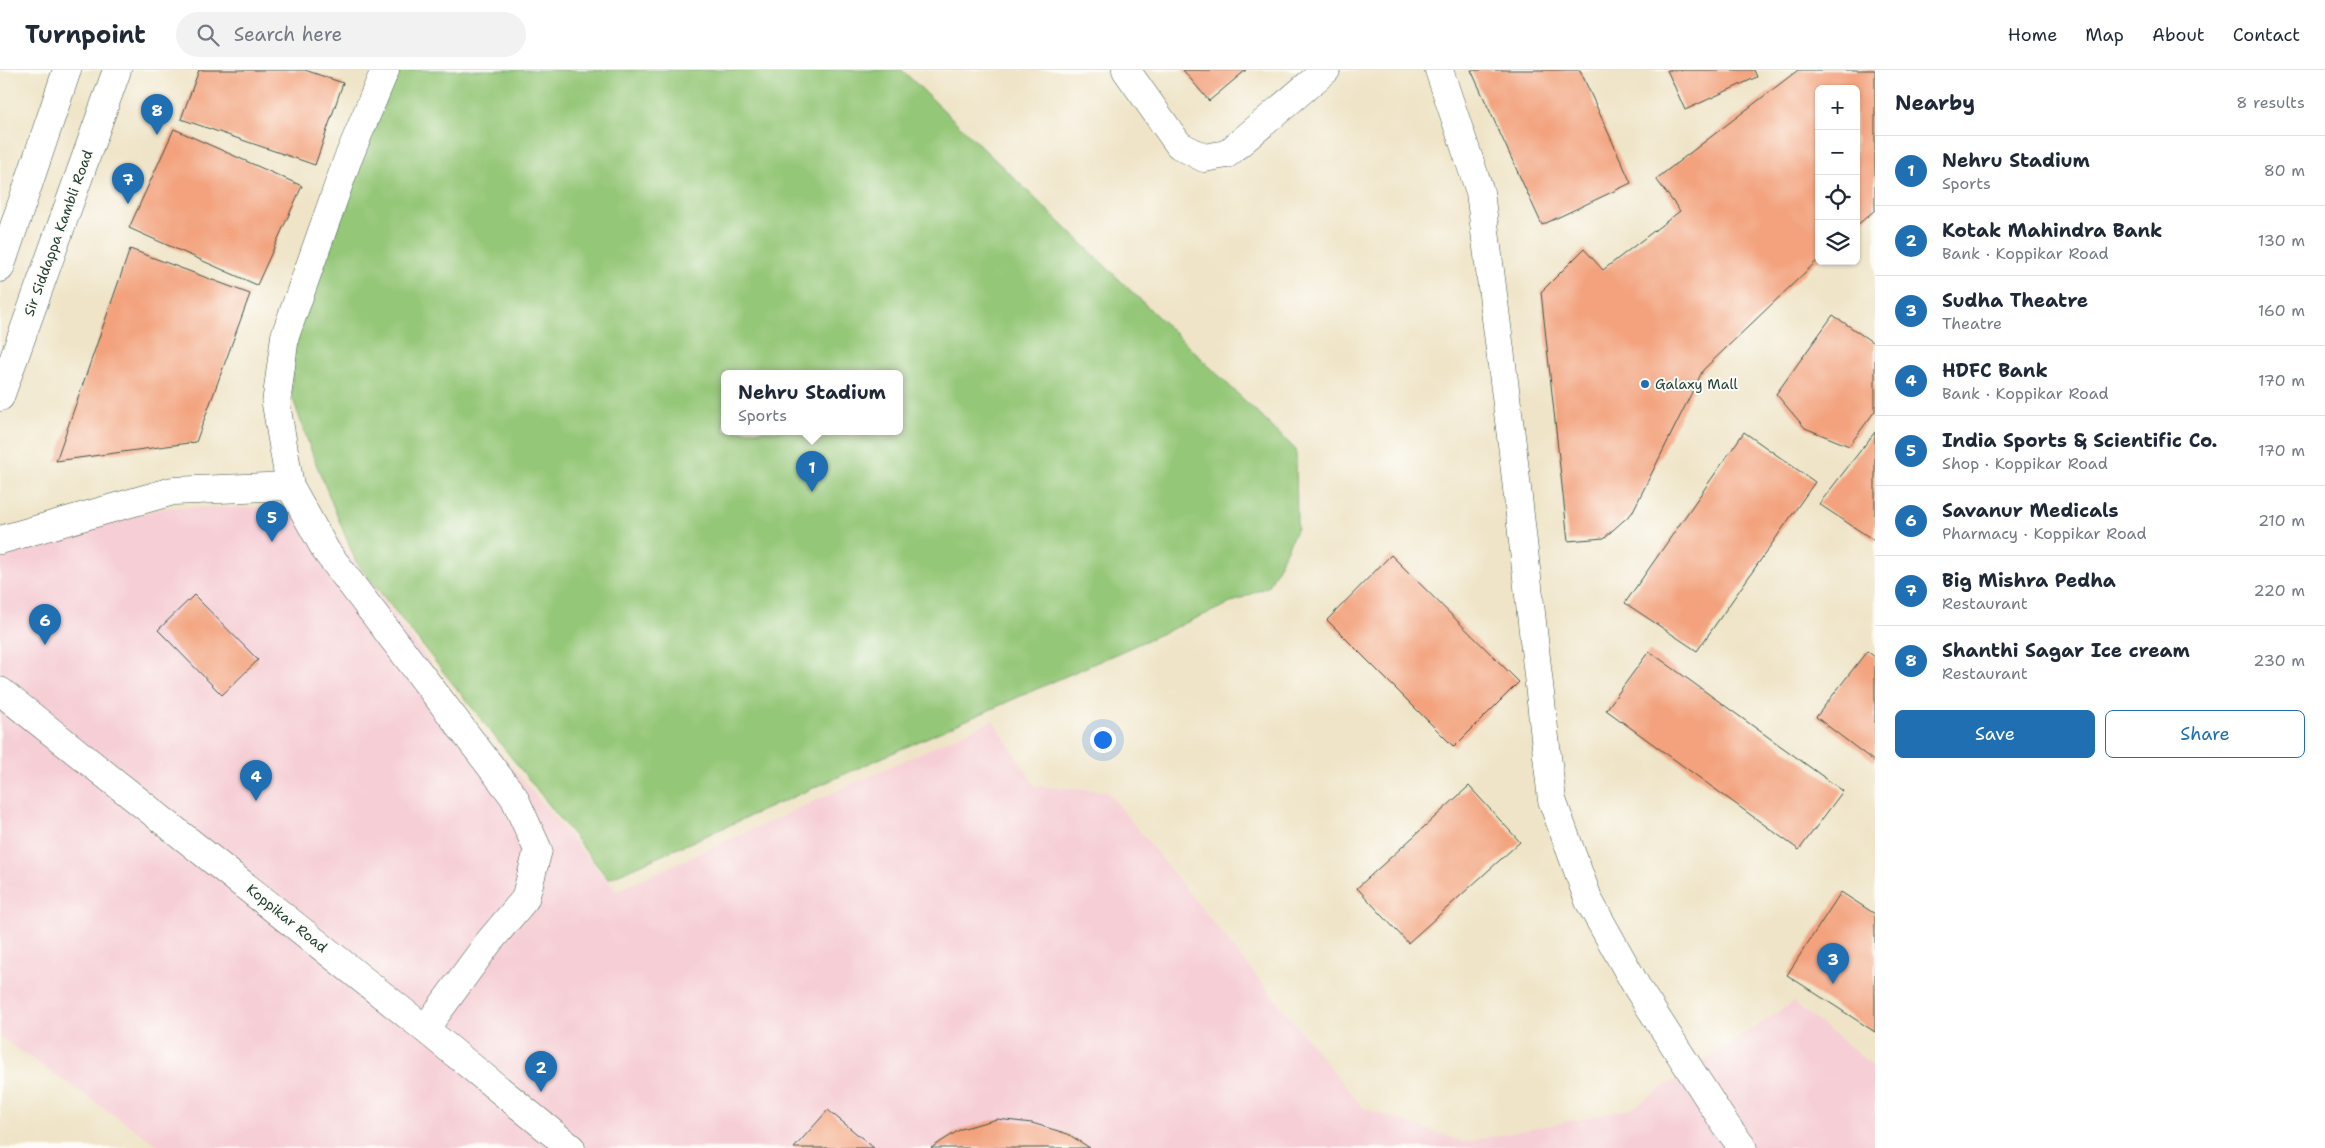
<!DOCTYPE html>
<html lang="en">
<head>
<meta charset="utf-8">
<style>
	body { margin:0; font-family:"Shantell Sans",sans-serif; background:#f2f2f3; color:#1f2937 }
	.controls { position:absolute; right:15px; top:15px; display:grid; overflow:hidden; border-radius:8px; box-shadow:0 1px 4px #0004 }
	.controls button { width:45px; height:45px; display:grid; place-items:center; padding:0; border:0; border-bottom:1px solid #e0e1e3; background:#fff; color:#1f2937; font:25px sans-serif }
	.you { position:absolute; left:1102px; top:669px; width:18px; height:18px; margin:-12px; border:4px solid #fff; border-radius:50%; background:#1a73e8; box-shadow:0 0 0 8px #1a73e833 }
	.badge { display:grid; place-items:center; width:32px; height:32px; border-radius:50%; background:#1f6fb2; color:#fff; font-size:16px; font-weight:700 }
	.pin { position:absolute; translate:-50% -41px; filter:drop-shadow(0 1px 2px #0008) }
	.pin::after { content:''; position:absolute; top:26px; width:18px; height:15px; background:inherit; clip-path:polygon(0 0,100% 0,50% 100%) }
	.popup { position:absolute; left:721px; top:300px; width:182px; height:65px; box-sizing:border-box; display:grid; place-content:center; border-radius:8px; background:#fff; filter:drop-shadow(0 1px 4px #0005); font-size:16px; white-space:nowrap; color:#747a83 }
	.popup b { font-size:19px; color:#1f2937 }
	.popup::after { content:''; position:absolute; left:50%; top:100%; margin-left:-10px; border:10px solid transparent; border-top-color:#fff }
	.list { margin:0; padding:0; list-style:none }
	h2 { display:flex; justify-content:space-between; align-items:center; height:65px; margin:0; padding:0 20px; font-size:21px }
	h2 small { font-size:16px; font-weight:400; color:#747a83 }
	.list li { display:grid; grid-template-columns:32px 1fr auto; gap:15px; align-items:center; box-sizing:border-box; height:70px; padding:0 20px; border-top:1px solid #e0e1e3 }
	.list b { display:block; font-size:19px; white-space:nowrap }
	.list p { margin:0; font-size:16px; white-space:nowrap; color:#747a83 }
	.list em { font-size:16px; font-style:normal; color:#747a83 }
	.actions { display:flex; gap:10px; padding:15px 20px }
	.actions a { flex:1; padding:11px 0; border:1px solid #1f6fb2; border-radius:8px; text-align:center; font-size:18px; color:#1f6fb2 }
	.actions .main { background:#1f6fb2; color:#fff }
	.icon { flex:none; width:28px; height:28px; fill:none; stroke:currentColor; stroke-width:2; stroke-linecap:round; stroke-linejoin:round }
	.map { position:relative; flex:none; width:1875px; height:1078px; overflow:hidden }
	header { display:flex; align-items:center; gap:30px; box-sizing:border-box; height:70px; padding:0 25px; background:#fff; border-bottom:1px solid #e0e1e3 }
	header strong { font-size:24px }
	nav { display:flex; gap:28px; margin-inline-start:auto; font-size:18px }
	.search { width:350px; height:45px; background:#f2f2f3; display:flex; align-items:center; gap:12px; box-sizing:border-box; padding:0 18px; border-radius:28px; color:#747a83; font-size:19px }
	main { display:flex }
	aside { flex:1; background:#fff }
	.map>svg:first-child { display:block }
	.built { fill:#f6cfd6 }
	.green { fill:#95c778; stroke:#5a8256; fill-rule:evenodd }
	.building { fill:#f3a27d }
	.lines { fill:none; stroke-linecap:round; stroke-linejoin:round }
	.street-casing { stroke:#3e564a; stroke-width:29 }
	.secondary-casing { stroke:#3e564a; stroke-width:29 }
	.highway-casing { stroke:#3e564a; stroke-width:29 }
	.street { stroke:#fff; stroke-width:28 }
	.secondary { stroke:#fff; stroke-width:28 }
	.highway { stroke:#fff; stroke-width:28 }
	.poi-dot { fill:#1f6fb2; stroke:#fdfcf7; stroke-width:2 }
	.labels { text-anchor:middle; stroke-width:4; stroke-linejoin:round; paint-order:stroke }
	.street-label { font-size:14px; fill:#1f3d34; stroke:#fdfcf7 }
	.poi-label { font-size:14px; fill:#1f3d34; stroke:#fdfcf7; text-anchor:start }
</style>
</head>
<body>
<header>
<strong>Turnpoint</strong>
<div class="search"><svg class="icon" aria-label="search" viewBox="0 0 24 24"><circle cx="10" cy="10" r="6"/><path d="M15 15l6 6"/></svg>Search here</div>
<nav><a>Home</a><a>Map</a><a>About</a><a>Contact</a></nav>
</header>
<main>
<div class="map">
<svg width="1875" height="1078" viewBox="0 0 1875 1078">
	<rect width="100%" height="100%" fill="#fdfcf7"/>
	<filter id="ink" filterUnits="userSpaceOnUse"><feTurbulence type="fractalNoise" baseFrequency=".02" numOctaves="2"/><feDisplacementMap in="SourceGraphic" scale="10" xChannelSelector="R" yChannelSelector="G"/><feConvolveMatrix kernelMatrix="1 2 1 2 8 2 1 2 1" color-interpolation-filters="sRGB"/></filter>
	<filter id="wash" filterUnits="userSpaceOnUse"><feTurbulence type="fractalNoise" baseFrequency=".0096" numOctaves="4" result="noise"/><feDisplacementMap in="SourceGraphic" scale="20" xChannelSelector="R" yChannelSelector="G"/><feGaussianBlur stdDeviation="1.12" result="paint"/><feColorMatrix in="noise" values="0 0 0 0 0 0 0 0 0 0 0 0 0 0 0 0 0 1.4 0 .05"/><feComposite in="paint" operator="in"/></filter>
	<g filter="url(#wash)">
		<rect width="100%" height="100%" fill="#efe4c7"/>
		<path class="built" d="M168 437 314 438 479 658 616 821 993 650 1035 716 1107 721 1363 1038 1465 1072 1631 1039 1793 932 1875 997V1078H162L0 967V478Z"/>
		<path class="green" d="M397 0H902L1296 380 1297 458 1269 516 608 809 356 492 313 386 292 326V275ZM724 303H900V361H724Z"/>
		<g id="blocks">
			<path class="building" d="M199 0H305L343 13 315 95 181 49Z
				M1183 0H1246L1209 31Z
				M1471 0H1580L1631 113 1542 155Z
				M1667 0H1754L1757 7 1685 40Z
				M1798 0H1875V140L1856 156V19H1819V189L1703 300 1632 443 1604 468 1568 471 1541 222 1584 179 1603 200 1680 141 1656 109Z
				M174 59 302 116 257 215 129 158Z
				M130 179 250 224 196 372 56 391Z
				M1833 245 1875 274V341L1849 376 1805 358 1776 324Z
				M1744 362 1815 412 1697 581 1625 533Z
				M1875 362V471L1819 434Z
				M1391 485 1519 612 1454 677 1327 550Z
				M194 525 258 590 222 625 158 560Z
				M1649 581 1843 721 1799 780 1606 640Z
				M1867 581 1875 587V692L1816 647Z
				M1469 716 1520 772 1408 873 1357 818Z
				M1841 822 1875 844V962L1787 905Z
				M828 1040 874 1078H794Z
				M997 1049 1032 1053 1068 1064 1090 1078H931L961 1059Z"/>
		</g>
	</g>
	<g filter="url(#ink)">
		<use href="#blocks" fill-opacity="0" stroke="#3e564a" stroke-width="1"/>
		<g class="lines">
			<defs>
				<path id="street" d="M385 0 347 91 285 266 276 334 290 416 326 481 514 727 538 780 525 829 488 873 425 959
					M1126 0 1179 75 1204 88 1227 84 1326 0
					M1439 0 1480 122 1512 374 1552 730 1589 831 1638 919 1725 1054 1743 1078
					M0 470 173 421 290 416"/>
				<path id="secondary" d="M0 621 425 959 571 1078"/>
				<path id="highway" d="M0 198 67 0
					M0 327 117 0"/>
			</defs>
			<use href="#street" class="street-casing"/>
			<use href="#secondary" class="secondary-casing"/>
			<use href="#highway" class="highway-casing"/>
			<use href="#street" class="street"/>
			<use href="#secondary" class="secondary"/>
			<use href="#highway" class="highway"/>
		</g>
	</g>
	<circle class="poi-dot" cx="1645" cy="314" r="5"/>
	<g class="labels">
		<g class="street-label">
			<text transform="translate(58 163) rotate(-70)" y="5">Sir Siddappa Kambli Road</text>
			<text transform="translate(287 848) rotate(39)" y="5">Koppikar Road</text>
		</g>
		<g class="poi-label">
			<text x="1655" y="319">Galaxy Mall</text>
		</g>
	</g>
</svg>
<div class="controls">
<button>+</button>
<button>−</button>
<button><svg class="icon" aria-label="locate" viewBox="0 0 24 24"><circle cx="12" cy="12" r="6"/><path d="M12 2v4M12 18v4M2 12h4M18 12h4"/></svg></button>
<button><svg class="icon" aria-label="layers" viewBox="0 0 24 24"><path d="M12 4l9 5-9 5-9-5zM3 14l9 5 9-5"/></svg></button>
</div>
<div class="you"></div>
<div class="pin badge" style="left:812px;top:422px">1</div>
<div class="popup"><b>Nehru Stadium</b>Sports</div>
<div class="pin badge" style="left:541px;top:1022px">2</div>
<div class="pin badge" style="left:1833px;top:914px">3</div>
<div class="pin badge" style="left:256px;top:731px">4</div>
<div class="pin badge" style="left:272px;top:472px">5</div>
<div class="pin badge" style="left:45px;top:575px">6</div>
<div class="pin badge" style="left:128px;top:134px">7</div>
<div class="pin badge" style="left:157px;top:65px">8</div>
</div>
<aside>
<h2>Nearby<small>8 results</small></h2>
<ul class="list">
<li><span class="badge">1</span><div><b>Nehru Stadium</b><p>Sports</p></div><em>80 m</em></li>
<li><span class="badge">2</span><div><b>Kotak Mahindra Bank</b><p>Bank · Koppikar Road</p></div><em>130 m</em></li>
<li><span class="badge">3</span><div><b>Sudha Theatre</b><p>Theatre</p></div><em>160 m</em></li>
<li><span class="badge">4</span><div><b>HDFC Bank</b><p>Bank · Koppikar Road</p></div><em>170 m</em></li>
<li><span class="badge">5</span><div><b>India Sports &amp; Scientific Co.</b><p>Shop · Koppikar Road</p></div><em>170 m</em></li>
<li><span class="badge">6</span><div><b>Savanur Medicals</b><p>Pharmacy · Koppikar Road</p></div><em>210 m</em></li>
<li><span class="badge">7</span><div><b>Big Mishra Pedha</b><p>Restaurant</p></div><em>220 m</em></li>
<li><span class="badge">8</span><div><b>Shanthi Sagar Ice cream</b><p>Restaurant</p></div><em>230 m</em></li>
</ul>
<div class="actions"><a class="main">Save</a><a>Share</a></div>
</aside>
</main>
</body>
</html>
